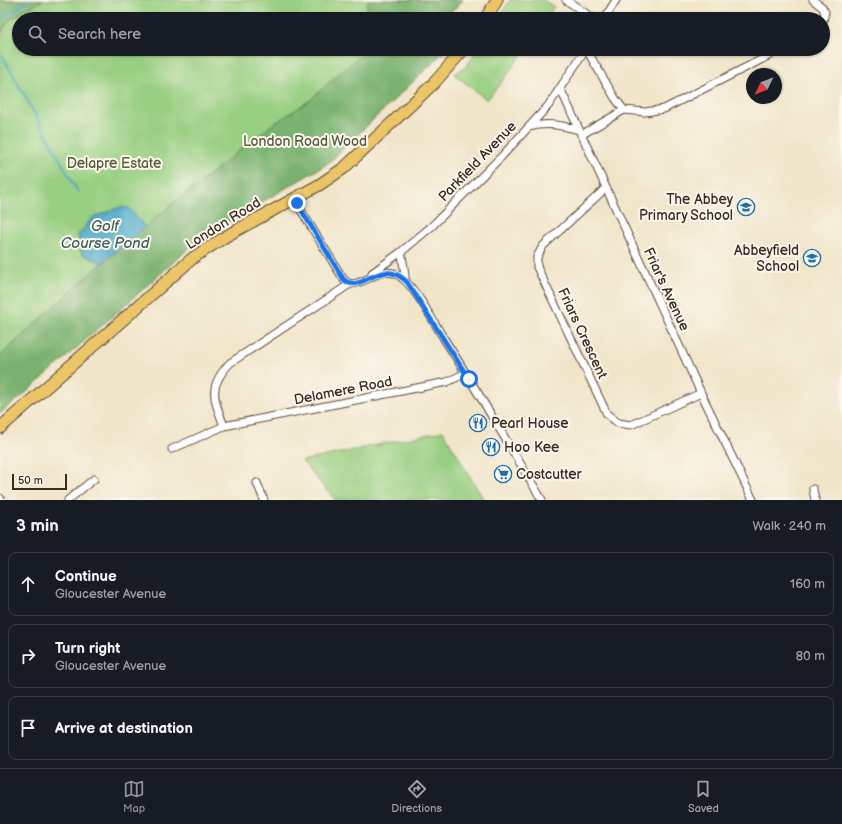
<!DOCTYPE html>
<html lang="en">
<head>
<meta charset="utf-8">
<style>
	body { margin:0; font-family:"Balsamiq Sans",sans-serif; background:#242831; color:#f1f3f6 }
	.compass { position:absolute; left:746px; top:68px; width:36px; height:36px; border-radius:50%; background:#171b24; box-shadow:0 1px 3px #0004; rotate:227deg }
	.scale { position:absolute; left:12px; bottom:10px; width:55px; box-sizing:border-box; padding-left:4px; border:2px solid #3b2a1e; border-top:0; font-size:11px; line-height:14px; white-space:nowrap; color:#3b2a1e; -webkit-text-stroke:3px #fbf7ec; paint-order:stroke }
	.stop { position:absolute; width:12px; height:12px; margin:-9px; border:3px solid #1a73e8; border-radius:50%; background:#fff }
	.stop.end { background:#1a73e8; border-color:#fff; box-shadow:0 1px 4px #0008 }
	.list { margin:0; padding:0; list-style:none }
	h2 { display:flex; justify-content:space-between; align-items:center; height:52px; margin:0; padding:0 16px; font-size:17px }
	h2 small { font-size:13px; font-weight:400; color:#9ea1a6 }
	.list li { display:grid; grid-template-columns:26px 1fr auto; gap:12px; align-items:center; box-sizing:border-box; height:64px; margin:0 8px 8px; padding:0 8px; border:1px solid #363941; border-radius:8px }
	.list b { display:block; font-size:15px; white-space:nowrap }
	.list p { margin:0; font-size:13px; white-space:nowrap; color:#9ea1a6 }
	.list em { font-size:13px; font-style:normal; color:#9ea1a6 }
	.icon { flex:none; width:22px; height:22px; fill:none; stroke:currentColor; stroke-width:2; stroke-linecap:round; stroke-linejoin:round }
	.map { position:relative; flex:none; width:842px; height:500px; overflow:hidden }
	.search { position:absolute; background:#171b24; box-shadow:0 1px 3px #0004; left:12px; right:12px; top:12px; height:44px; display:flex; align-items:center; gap:10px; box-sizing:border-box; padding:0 14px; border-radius:22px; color:#9ea1a6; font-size:15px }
	.sheet { height:268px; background:#171b24 }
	nav { display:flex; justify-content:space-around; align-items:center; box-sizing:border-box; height:56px; border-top:1px solid #363941; background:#171b24; font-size:11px; color:#9ea1a6 }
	nav a { display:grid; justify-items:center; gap:2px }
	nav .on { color:#8c9099 }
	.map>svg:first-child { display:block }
	.green { fill:#99cf81; stroke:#6a7c50 }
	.forest { fill:#7ab26f; stroke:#5a6e46 }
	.water { fill:#49a7c8; stroke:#426873 }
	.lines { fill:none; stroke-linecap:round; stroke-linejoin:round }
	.stream { stroke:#49a7c8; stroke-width:2 }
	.minor-casing { stroke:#564638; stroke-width:9 }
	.highway-casing { stroke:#564638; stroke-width:13 }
	.minor { stroke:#fff; stroke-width:7 }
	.highway { stroke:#ecc569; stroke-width:11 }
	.route { stroke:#1a73e8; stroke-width:5 }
	.labels { text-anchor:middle; stroke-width:4; stroke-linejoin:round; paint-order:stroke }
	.park-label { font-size:14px; fill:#575c3c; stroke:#fbf7ec }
	.street-label { font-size:14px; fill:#3b2a1e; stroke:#fbf7ec }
	.poi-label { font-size:14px; fill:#3b2a1e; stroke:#fbf7ec; text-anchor:start }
	.water-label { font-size:15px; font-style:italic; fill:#415c62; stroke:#fbf7ec }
</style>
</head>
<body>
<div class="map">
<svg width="842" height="500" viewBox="0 0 842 500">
	<rect width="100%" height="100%" fill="#fbf7ec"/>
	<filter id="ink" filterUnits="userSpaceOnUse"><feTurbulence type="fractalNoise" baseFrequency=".025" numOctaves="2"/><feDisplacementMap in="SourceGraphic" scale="8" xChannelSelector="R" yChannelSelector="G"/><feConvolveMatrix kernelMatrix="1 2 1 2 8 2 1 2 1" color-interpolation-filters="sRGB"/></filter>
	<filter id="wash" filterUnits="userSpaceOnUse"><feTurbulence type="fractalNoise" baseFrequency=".012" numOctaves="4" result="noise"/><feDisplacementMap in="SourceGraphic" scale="16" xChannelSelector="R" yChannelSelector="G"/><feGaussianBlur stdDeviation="0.9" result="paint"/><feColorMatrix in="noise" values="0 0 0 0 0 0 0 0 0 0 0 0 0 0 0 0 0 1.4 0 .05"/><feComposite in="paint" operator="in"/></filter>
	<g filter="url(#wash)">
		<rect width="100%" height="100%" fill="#f1e5c9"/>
		<path class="green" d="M0 0H463L445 17 446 19H19V49H447L327 164 202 237 21 397 0 413Z
			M510 0H544L554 7 546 19H498Z
			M478 49H525L505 78 487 100 454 74 466 67Z
			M443 431 484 500H335L302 461Z"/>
		<path class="forest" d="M0 0H43L8 21 0 35Z
			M368 0H463L445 17 446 19H368L366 16Z
			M369 49H447L327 164 202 237 21 397 0 413V356L75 287 155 218 269 127 310 100 337 75Z"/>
		<path class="water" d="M121 207 129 208 145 227 102 263 82 254 78 235 93 217Z"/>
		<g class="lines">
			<path class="stream" d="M0 19 30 0
				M2 55 78 192"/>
		</g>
	</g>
	<g filter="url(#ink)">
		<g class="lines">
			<defs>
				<path id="minor" d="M566 0 594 19
					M813 0 822 7 825 12 823 21
					M604 19 616 0
					M586 49 615 98 624 110
					M560 88 701 393 753 500
					M529 127C547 122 561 125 579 130
					M581 135 624 110 645 112 664 109 782 49
					M606 188 543 246 537 257V267L607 414 618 423 631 425 701 393
					M294 199 344 280 350 284
					M401 252C402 256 406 277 405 280
					M372 276V273L401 252 432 226 502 156 548 106 586 49
					M224 426C214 399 207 387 230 363L350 284C367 284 378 267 396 274 412 281 433 321 443 337 477 390 509 445 542 500
					M172 449 224 426 447 382 466 373
					M257 483 264 500
					M813 489 815 500
					M0 498 1 500
					M68 500 94 479"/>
				<path id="highway" d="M485 19 497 0
					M0 428 194 257 228 235 319 185 344 168 434 83 464 49"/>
			</defs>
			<use href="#minor" class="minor-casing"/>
			<use href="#highway" class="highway-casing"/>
			<use href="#minor" class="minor"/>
			<use href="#highway" class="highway"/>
		</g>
	</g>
	<g class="lines" filter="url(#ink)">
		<path class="route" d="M297 203 344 280C363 295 380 255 407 282L469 379"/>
	</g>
	<defs>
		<symbol id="school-ring" viewBox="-11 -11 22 22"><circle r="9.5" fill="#fbf7ec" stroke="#1f6fb2" stroke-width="1.5"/><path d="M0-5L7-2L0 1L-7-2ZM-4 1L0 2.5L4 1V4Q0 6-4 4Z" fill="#1f6fb2"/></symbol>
		<symbol id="restaurant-ring" viewBox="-11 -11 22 22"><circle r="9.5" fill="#fbf7ec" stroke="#1f6fb2" stroke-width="1.5"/><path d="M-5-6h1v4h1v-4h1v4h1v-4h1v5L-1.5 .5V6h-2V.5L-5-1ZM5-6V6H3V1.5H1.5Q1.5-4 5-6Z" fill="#1f6fb2"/></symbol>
		<symbol id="supermarket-ring" viewBox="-11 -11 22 22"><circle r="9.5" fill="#fbf7ec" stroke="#1f6fb2" stroke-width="1.5"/><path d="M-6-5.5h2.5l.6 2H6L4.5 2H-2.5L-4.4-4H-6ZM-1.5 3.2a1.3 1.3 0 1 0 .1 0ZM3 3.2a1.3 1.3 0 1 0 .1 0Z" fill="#1f6fb2"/></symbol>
	</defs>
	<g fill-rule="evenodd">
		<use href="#school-ring" x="736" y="197" width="20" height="20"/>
		<use href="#school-ring" x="802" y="248" width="20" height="20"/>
		<use href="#restaurant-ring" x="468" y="413" width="20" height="20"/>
		<use href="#restaurant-ring" x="481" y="437" width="20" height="20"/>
		<use href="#supermarket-ring" x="493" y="464" width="20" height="20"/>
	</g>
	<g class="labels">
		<g class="park-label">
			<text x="305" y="146">London Road Wood</text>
			<text x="114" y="168">Delapre Estate</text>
		</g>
		<g class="street-label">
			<text transform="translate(477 161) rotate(-46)" y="5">Parkfield Avenue</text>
			<text transform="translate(223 223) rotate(-32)" y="5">London Road</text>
			<text transform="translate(667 289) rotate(65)" y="5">Friar's Avenue</text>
			<text transform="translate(583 333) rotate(65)" y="5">Friars Crescent</text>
			<text transform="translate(343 390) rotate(-11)" y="5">Delamere Road</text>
		</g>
		<g class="poi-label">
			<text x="733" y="204" text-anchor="end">The Abbey<tspan x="733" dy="16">Primary School</tspan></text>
			<text x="799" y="255" text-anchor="end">Abbeyfield<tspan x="799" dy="16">School</tspan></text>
			<text x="491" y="428">Pearl House</text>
			<text x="504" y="452">Hoo Kee</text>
			<text x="516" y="479">Costcutter</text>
		</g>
		<g class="water-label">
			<text x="105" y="231">Golf<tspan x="105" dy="17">Course Pond</tspan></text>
		</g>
	</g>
</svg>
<svg class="compass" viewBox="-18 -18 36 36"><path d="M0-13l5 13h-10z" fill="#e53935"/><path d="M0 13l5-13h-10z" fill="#9ea1a6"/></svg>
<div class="scale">50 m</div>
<div class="stop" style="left:469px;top:379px"></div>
<div class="stop end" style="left:297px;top:203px"></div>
<div class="search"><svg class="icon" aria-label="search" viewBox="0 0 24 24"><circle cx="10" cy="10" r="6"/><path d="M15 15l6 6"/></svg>Search here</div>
</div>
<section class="sheet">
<h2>3 min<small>Walk · 240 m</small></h2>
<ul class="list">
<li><svg class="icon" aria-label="ahead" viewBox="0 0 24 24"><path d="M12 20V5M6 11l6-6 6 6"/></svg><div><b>Continue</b><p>Gloucester Avenue</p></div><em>160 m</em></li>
<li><svg class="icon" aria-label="right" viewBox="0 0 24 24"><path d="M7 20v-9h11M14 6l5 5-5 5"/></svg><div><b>Turn right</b><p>Gloucester Avenue</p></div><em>80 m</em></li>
<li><svg class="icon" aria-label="arrive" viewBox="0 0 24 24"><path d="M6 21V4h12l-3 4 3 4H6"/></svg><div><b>Arrive at destination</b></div></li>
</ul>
</section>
<nav>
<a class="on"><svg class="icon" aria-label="map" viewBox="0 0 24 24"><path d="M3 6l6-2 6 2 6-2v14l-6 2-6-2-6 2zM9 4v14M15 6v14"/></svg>Map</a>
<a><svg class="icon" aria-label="directions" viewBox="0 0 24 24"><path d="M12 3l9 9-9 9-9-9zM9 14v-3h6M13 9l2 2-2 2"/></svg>Directions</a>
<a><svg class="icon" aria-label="saved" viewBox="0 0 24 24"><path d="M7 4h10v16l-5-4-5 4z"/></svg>Saved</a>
</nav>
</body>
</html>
